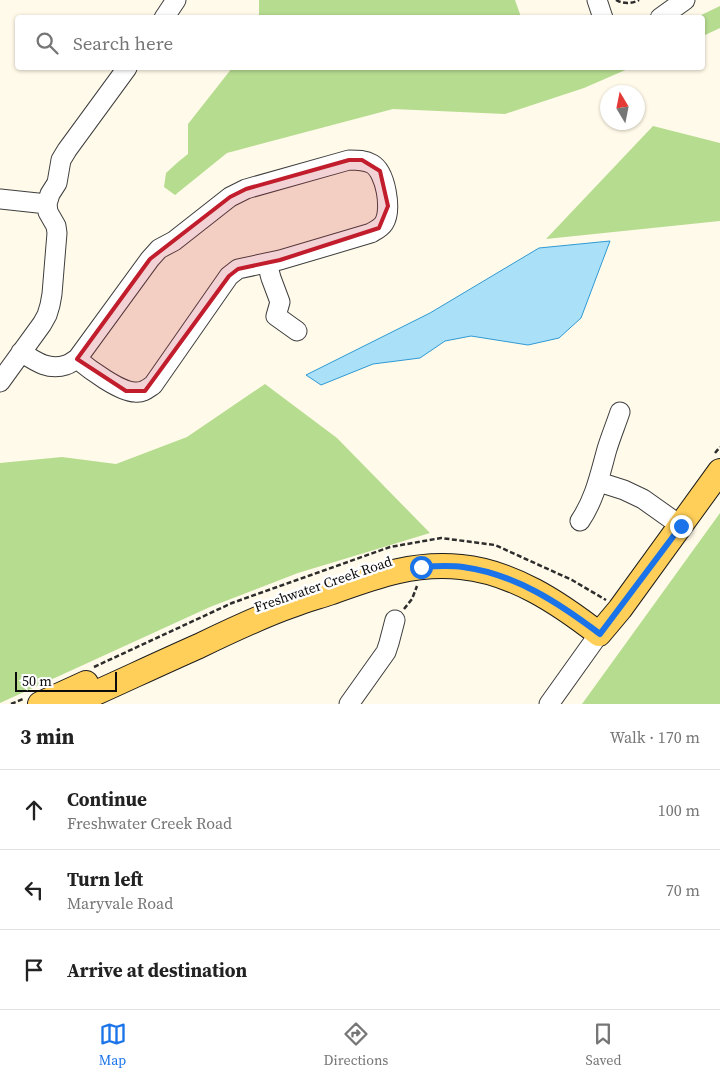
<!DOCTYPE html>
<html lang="en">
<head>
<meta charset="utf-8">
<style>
	body { margin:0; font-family:"Source Serif 4",serif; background:#f6f6f6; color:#222 }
	.compass { position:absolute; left:600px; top:85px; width:45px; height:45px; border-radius:50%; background:#fff; box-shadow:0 1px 4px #0004; rotate:350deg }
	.scale { position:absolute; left:15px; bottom:12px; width:102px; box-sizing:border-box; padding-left:5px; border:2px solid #0b0b0b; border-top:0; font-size:14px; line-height:18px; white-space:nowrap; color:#0b0b0b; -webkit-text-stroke:4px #fff; paint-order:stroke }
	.stop { position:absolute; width:15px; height:15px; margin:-11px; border:4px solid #1a73e8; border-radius:50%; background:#fff }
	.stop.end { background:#1a73e8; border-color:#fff; box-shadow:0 1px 5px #0008 }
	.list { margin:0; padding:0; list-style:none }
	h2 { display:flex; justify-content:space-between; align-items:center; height:65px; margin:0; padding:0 20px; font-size:21px }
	h2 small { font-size:16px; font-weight:400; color:#767676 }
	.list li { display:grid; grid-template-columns:32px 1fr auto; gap:15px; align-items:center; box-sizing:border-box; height:80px; padding:0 20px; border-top:1px solid #e0e0e0 }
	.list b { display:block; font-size:19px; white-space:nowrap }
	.list p { margin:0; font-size:16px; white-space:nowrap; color:#767676 }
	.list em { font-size:16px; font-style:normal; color:#767676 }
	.icon { flex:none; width:28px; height:28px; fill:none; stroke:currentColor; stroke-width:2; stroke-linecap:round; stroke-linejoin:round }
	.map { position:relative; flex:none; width:720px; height:704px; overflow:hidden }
	.search { position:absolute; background:#fff; box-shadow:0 1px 4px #0004; left:15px; right:15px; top:15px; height:55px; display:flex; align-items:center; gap:12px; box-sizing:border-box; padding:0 18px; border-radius:5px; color:#767676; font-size:19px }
	.sheet { height:305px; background:#fff }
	nav { display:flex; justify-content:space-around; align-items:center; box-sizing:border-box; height:70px; border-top:1px solid #e0e0e0; background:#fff; font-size:14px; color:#767676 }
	nav a { display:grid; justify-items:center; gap:2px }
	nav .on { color:#1a73e8 }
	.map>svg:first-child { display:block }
	.forest { fill:#b6dc90 }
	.water { fill:#abe0f9; stroke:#2f9ad4 }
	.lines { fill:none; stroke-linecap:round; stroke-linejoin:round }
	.minor-casing { stroke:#3e3e3e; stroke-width:21 }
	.major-casing { stroke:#1c1c1c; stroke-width:26 }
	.path { stroke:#2d2d2d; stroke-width:2.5; stroke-dasharray:5 2.5; stroke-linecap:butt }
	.minor { stroke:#fff; stroke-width:19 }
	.major { stroke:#ffcf59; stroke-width:24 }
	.route { stroke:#1a73e8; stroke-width:6 }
	.marked { fill:#c11d2d; fill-opacity:0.2; stroke:#c11d2d; stroke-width:4; stroke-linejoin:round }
	.labels { text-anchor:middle; stroke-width:5; stroke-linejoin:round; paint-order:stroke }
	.street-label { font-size:14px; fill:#0b0b0b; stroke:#fff }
</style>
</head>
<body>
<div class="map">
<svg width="720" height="704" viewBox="0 0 720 704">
	<rect width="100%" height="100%" fill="#fffae9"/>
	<path class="forest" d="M259 0H515L521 17H259Z
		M720 6V28L703 36 702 18 697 17Z
		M232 68H630L584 88 505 114 393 109 227 153 175 195 164 187 166 173 178 162 188 154V124Z
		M653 126 720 143V221L546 239Z
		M265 384 337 438 430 533 298 573 210 607 0 703V463L62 457 116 464 187 437Z
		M720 513V704H582Z"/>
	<path class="water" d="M610 241 581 318 559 338 528 345 471 336 445 341 420 358 373 364 321 385 306 375 430 313 539 248Z"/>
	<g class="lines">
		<defs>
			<path id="minor" d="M597 0 603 18
				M164 18 176 0
				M660 18 685 0
				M0 199 47 204
				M267 263 271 278 280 302 276 316 297 331
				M21 352C35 361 48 371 66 365 70 364 73 361 77 359L150 259 159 249 174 241 230 197 246 189 349 160C358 160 365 160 372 164 386 172 392 210 384 223 381 228 376 230 371 233L280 260 238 269 229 276 153 385C147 389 143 393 135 392 120 392 89 369 77 359
				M0 382 42 324 47 315 50 305 52 294 57 233 56 226 48 212 47 204 50 194 57 183 61 160 67 150 127 68
				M599 482 624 490 643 499 681 526
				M580 521C595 499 600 474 607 449 611 436 616 424 620 412
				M349 704 386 652 389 643 395 620
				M549 704 599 634"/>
			<path id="major" d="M40 704 86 683
				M71 704C114 685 156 665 199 646 230 631 261 616 293 605 305 600 317 597 329 593 374 577 412 562 461 567 513 572 559 603 599 634L620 609 720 471"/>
		</defs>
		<use href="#minor" class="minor-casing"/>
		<use href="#major" class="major-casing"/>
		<path class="path" d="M616 0C623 4 632 4 639 0
			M715 453 720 447
			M404 609 412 599 417 586
			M94 667 232 603 390 547 441 538 495 545 572 580 606 600
			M11 704 23 699"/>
		<use href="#minor" class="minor"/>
		<use href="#major" class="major"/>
	</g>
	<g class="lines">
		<path class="route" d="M421 567C435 566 449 565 463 567 515 574 559 603 600 634L681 526"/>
	</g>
	<path class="marked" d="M349 160H362L380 171 388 206 379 228 280 260 238 269 229 276 145 391H126L77 359 150 259 230 197 246 189Z"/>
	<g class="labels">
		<g class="street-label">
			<text transform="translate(323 584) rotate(-19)" y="5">Freshwater Creek Road</text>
		</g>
	</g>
</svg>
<svg class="compass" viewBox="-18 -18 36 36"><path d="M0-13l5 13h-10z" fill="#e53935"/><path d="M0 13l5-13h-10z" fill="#767676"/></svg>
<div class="scale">50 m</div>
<div class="stop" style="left:421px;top:567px"></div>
<div class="stop end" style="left:681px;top:526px"></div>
<div class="search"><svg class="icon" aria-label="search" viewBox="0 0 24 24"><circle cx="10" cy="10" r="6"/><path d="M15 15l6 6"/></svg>Search here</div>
</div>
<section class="sheet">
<h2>3 min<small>Walk · 170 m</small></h2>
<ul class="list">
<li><svg class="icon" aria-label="ahead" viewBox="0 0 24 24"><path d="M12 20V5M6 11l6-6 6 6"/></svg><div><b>Continue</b><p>Freshwater Creek Road</p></div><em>100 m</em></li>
<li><svg class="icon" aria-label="left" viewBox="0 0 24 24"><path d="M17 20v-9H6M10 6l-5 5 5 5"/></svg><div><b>Turn left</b><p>Maryvale Road</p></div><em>70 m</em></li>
<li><svg class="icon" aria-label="arrive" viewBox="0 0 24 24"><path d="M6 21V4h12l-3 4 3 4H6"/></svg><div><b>Arrive at destination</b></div></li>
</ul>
</section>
<nav>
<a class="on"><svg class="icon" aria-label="map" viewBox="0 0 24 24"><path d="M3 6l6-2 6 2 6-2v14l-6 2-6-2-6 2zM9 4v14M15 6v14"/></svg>Map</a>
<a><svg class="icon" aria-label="directions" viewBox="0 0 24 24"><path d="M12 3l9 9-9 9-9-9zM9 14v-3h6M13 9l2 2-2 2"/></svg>Directions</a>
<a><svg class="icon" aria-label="saved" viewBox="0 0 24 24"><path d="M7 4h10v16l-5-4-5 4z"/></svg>Saved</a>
</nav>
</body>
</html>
